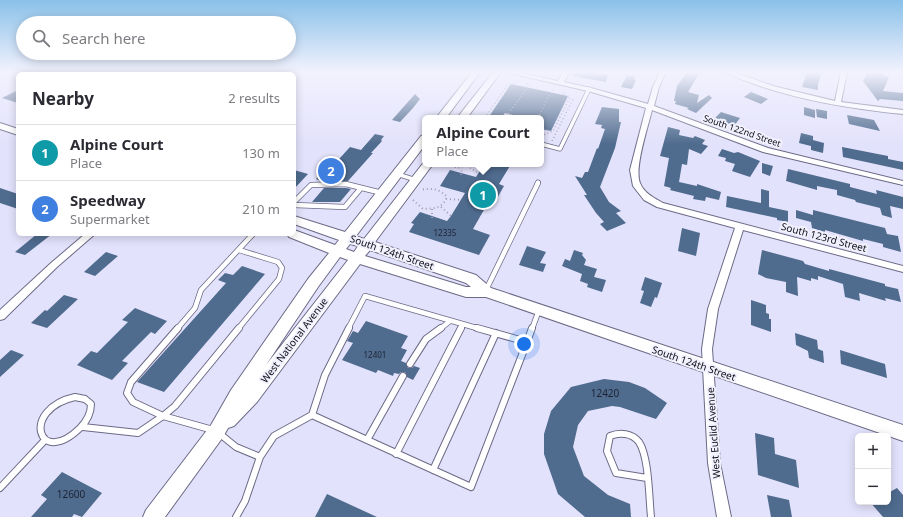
<!DOCTYPE html>
<html lang="en">
<head>
<meta charset="utf-8">
<style>
	body { margin:0; font-family:"Noto Sans",sans-serif; background:#f7f7f7; color:#2b2b33 }
	.controls { position:absolute; right:12px; bottom:12px; display:grid; overflow:hidden; border-radius:6px; box-shadow:0 2px 10px #0003 }
	.controls button { width:36px; height:36px; display:grid; place-items:center; padding:0; border:0; border-bottom:1px solid #e1e1e2; background:#fff; color:#2b2b33; font:20px sans-serif }
	.you { position:absolute; left:524px; top:344px; width:14px; height:14px; margin:-10px; border:3px solid #fff; border-radius:50%; background:#1a73e8; box-shadow:0 0 0 6px #1a73e833 }
	.badge { display:grid; place-items:center; width:26px; height:26px; border-radius:50%; background:#698234; color:#fff; font-size:13px; font-weight:700 }
	.pin { position:absolute; translate:-50% -50%; border:2px solid #fff; box-shadow:0 1px 4px #0006 }
	.popup { position:absolute; left:422px; top:115px; width:122px; height:52px; box-sizing:border-box; display:grid; place-content:center; border-radius:6px; background:#fff; filter:drop-shadow(0 1px 3px #0005); font-size:13px; white-space:nowrap; color:#7c7c81 }
	.popup b { font-size:15px; color:#2b2b33 }
	.popup::after { content:''; position:absolute; left:50%; top:100%; margin-left:-8px; border:8px solid transparent; border-top-color:#fff }
	.list { margin:0; padding:0; list-style:none }
	h2 { display:flex; justify-content:space-between; align-items:center; height:52px; margin:0; padding:0 16px; font-size:17px }
	h2 small { font-size:13px; font-weight:400; color:#7c7c81 }
	.list li { display:grid; grid-template-columns:26px 1fr auto; gap:12px; align-items:center; box-sizing:border-box; height:56px; padding:0 16px; border-top:1px solid #e1e1e2 }
	.list b { display:block; font-size:15px; white-space:nowrap }
	.list p { margin:0; font-size:13px; white-space:nowrap; color:#7c7c81 }
	.list em { font-size:13px; font-style:normal; color:#7c7c81 }
	.icon { flex:none; width:22px; height:22px; fill:none; stroke:currentColor; stroke-width:2; stroke-linecap:round; stroke-linejoin:round }
	.map { position:relative; flex:none; width:903px; height:517px; overflow:hidden }
	.search { position:absolute; background:#fff; box-shadow:0 2px 10px #0003; left:16px; top:16px; width:280px; height:44px; display:flex; align-items:center; gap:10px; box-sizing:border-box; padding:0 14px; border-radius:22px; color:#7c7c81; font-size:15px }
	.panel { position:absolute; background:#fff; box-shadow:0 2px 10px #0003; left:16px; top:72px; width:280px; height:164px; border-radius:6px }
	.map>svg:first-child { display:block }
	.building { fill:#4f6b8e }
	.lines { fill:none; stroke-linecap:round; stroke-linejoin:round }
	.lane-far2-casing { stroke:#6c6a86; stroke-width:5 }
	.lane-far1-casing { stroke:#6c6a86; stroke-width:6 }
	.lane-casing { stroke:#6c6a86; stroke-width:8 }
	.street-casing { stroke:#6c6a86; stroke-width:2 }
	.secondary-casing { stroke:#6c6a86; stroke-width:2 }
	.path-far1 { stroke:#9f9eb3; stroke-width:1.5; stroke-dasharray:1 2.5; stroke-linecap:butt }
	.path { stroke:#9f9eb3; stroke-width:2; stroke-dasharray:1 3; stroke-linecap:butt }
	.lane-far2 { stroke:#fff; stroke-width:3.5 }
	.lane-far1 { stroke:#fff; stroke-width:4.5 }
	.lane { stroke:#fff; stroke-width:6 }
	.street { fill:#fff; fill-rule:evenodd }
	.secondary { fill:#fff; fill-rule:evenodd }
	.labels { text-anchor:middle; stroke-width:4; stroke-linejoin:round; paint-order:stroke }
	.number-label { font-size:8px; fill:#1e2434 }
	.far-street-label { font-size:9px; fill:#0d0c16; stroke:#f1f1fe }
	.street-label { font-size:10px; fill:#0d0c16; stroke:#f1f1fe }
	.near-number-label { font-size:10px; fill:#1e2434 }
</style>
</head>
<body>
<div class="map">
<svg width="903" height="517" viewBox="0 0 903 517">
	<rect width="100%" height="100%" fill="#e3e2fc"/>
	<path class="building" d="M573 72H593L608 75 606 82 573 76Z
		M687 72H700L688 92 699 95 697 103 709 95 712 98 696 113 687 109 689 108 675 104 676 101H674L677 86Z
		M807 72H822L818 84V90L802 87Z
		M868 72H885L883 75 889 77 883 91 903 93V101L880 99 878 101 863 81Z
		M627 75 635 77 634 80H636L632 89 621 87Z
		M511 84 568 96 551 131 541 129V122L543 118H525L505 113 501 118H488Z
		M18 90V103L2 98Z
		M751 92 768 99 761 104 744 97Z
		M415 94 420 99 413 108 400 122 392 120Z
		M602 107 619 109V122H621L615 148 600 187 609 202 621 211 616 213 626 223 607 231 600 224 604 222 596 213 584 195H587L575 176 582 178 585 172H588L597 148 598 149 605 129 601 128 602 125 595 124Z
		M804 107 815 110V118L804 115Z
		M816 109 827 111V119L817 117Z
		M721 112 740 118 734 126 715 118Z
		M847 115 874 120 880 131 849 124Z
		M668 127 680 130 679 135 693 138 695 136 705 140 702 144 708 146 701 154 689 149 687 165 682 164 679 182 697 186V184L721 192 719 200 706 197 705 201 693 199 694 196 670 190 671 188 664 186 669 158 660 156Z
		M801 133 813 136V140L824 143 823 153 811 150V146L799 143Z
		M375 134 384 136 381 140 382 141 371 153H373L348 181H321L316 179 326 168 330 169 350 147 361 150Z
		M842 147 888 156V159L903 162V170L843 157Z
		M722 149 734 153 738 152 760 161 750 177 732 171 735 164 725 161 726 158 718 156Z
		M762 163 773 166 770 176 762 173Z
		M484 164H511L499 184 504 186 495 202 489 201 473 229 490 235 479 255 409 232 414 224 411 223 420 212 447 221 451 216 465 193 440 186 450 170 476 177Z
		M788 169 850 184V187L877 194 876 190 903 197V209L890 206 892 218 882 215 880 208 856 202 855 200 837 195V190L817 186V190L786 181Z
		M294 170 308 174 294 189Z
		M0 188 18 194V209L0 203Z
		M324 188H346L351 189 340 202H312Z
		M761 189 769 191V207L788 211V222L777 220V218L726 207 727 196 761 203Z
		M796 210 813 215V210L885 228 887 234 898 236 901 252 883 247V244L863 239V241L825 230V232L812 228 811 222 796 218Z
		M682 228 700 233 696 256 678 251Z
		M37 234H52L25 255 15 252Z
		M527 246 546 252 540 263 546 264 543 272 519 265Z
		M574 250 583 253 582 255 586 260 584 265 597 269 594 277 606 280 602 292 587 287 588 284 580 281 582 274 562 266 565 259 570 261Z
		M762 250 803 261 805 264 829 271V269L885 284V286L898 289 901 302 885 298 886 301 859 293 860 301 845 297 843 284 818 276V280L811 278V281L797 277 798 296 786 292V282L766 278 758 274Z
		M106 252 118 256 95 276 84 272Z
		M242 266 265 274 164 392 137 382 226 283 218 280 225 273 233 275Z
		M645 277 662 283 657 298 655 297 651 307 640 303 644 291 641 290Z
		M64 295 78 299 47 328 31 323 45 310 47 311Z
		M751 300 766 305V313L769 314V319H771V332L751 325Z
		M135 308 167 321 155 334 151 332 122 361 128 363 112 380 77 365 91 351 97 353 128 322 122 320Z
		M366 321 408 336 401 348 407 350 401 361 406 363 408 368H412L414 366 420 368 413 380 407 377 405 372H401L399 374 394 373 393 376 378 370 376 373 342 360 353 343 347 341 353 331 358 333Z
		M795 333 817 340 818 349 823 351 824 363 809 358 808 351 796 345Z
		M11 350 24 355 0 377V360Z
		M840 350 885 364 887 378 841 364Z
		M604 379 629 382 645 388 667 403 656 419 620 407 612 406 588 411 578 425 573 447 584 476 608 495 630 504 631 517H585L558 494 544 454V434L551 411 571 387Z
		M755 433 774 438 775 454 796 460 799 488 758 475Z
		M62 472 102 493 82 517 74 514 72 517H31L47 499 41 495Z
		M897 488 903 495V517H883L870 502H888V493Z
		M327 494 377 517H315Z
		M767 495 789 500 792 517H771Z"/>
	<g class="lines">
		<defs>
			<path id="lane-far2" d="M541 144 560 149 589 89
				M397 174 416 180
				M537 184 538 182"/>
			<path id="lane-far1" d="M294 202 311 185 346 184 382 193
				M294 205 345 207 361 188
				M486 290 538 183
				M177 329 195 308 201 290 253 234
				M238 329 279 279 282 268 278 262 239 250
				M348 329 365 296 480 329
				M440 329 450 321
				M461 329 463 324
				M532 329 539 310"/>
			<path id="lane" d="M178 328 131 382 127 393 133 402 163 416 175 406 239 328
				M477 328 527 342 532 328
				M410 364 426 339 441 328
				M75 397 85 399 91 404C91 414 87 421 80 428 38 469 20 409 75 397Z
				M312 415 471 487 527 342
				M83 427 138 433 163 416 213 430
				M220 434 236 447 260 457 245 501 236 517
				M367 440 403 376
				M396 454 461 328
				M260 457 274 436 312 415 325 375 349 328
				M433 470 496 333
				M647 478 616 473 607 451 610 436C620 432 632 433 639 442 649 457 649 498 651 517
				M0 488 45 440"/>
			<path id="street" d="M505 72H516L558 81 563 72H569L564 82 591 88 648 104 653 87 660 72H666L659 87 654 106 768 148 903 181V185L763 152 652 110C648 127 634 168 640 183 644 193 654 198 663 203L903 266V272L743 230 718 309 712 349 720 463 731 517H717L708 463 702 349 708 309 735 228 657 207 644 200 633 186 630 170 646 108 588 91Z
				M726 72H734L773 86 835 101 841 72H847L841 102 903 110V114C853 109 804 101 757 85 747 81 734 78 726 72Z
				M85 234H95L57 267 4 319 0 320V310L51 263Z"/>
			<path id="secondary" d="M472 72H480L446 118H436Z
				M493 72H501L467 118H457Z
				M0 123 18 129V135L0 129Z
				M425 135V145L356 236 364 239 424 162 425 164H433L375 242 476 275 491 288 903 425V441L486 297H466L360 264 257 402 234 426 228 428 223 437 165 517H143L146 510 211 425 231 390 308 279 329 253 289 237 287 234H294V230L335 245 339 240 294 224V216L345 232 421 136ZM350 244 358 246 354 252 346 249ZM370 250 466 283 471 287H466L365 256ZM340 257 348 260 266 365 318 287Z"/>
		</defs>
		<use href="#lane-far2" class="lane-far2-casing"/>
		<use href="#lane-far1" class="lane-far1-casing"/>
		<use href="#lane" class="lane-casing"/>
		<use href="#street" class="street-casing"/>
		<use href="#secondary" class="secondary-casing"/>
		<path class="path-far1" d="M485 118 508 84H515L518 80
			M511 118 507 115 523 94 528 82
			M538 118 547 99 554 89
			M541 136 553 131 570 97 563 94 565 90
			M552 141 573 99
			M445 164 458 168 470 164
			M467 166 478 173
			M461 175 462 168"/>
		<path class="path" d="M446 199 461 200
			M413 200 423 209C435 208 442 209 447 197 439 188 431 188 420 190
			M441 207 451 216
			M432 209V218"/>
		<use href="#lane-far2" class="lane-far2"/>
		<use href="#lane-far1" class="lane-far1"/>
		<use href="#lane" class="lane"/>
		<use href="#street" class="street"/>
		<use href="#secondary" class="secondary"/>
	</g>
	<linearGradient id="sky" x2="0" y2="1"><stop stop-color="#8ac1e9"/><stop offset="0.5" stop-color="#f2f2fe"/><stop offset="1" stop-color="#f2f2fe" stop-opacity="0"/></linearGradient>
	<rect width="903" height="144" fill="url(#sky)"/>
	<g class="labels">
		<g class="number-label">
			<text x="445" y="236">12335</text>
			<text x="375" y="358">12401</text>
		</g>
		<g class="far-street-label">
			<text transform="translate(742 131) rotate(19)" y="3">South 122nd Street</text>
		</g>
		<g class="street-label">
			<text transform="translate(824 237) rotate(15)" y="4">South 123rd Street</text>
			<text transform="translate(392 252) rotate(19)" y="4">South 124th Street</text>
			<text transform="translate(294 340) rotate(-53)" y="4">West National Avenue</text>
			<text transform="translate(694 363) rotate(19)" y="4">South 124th Street</text>
			<text transform="translate(713 433) rotate(-94)" y="4">West Euclid Avenue</text>
		</g>
		<g class="near-number-label">
			<text x="605" y="397">12420</text>
			<text x="71" y="498">12600</text>
		</g>
	</g>
</svg>
<div class="controls">
<button>+</button>
<button>−</button>
</div>
<div class="you"></div>
<div class="pin badge" style="left:483px;top:195px;background:#0f9aa8">1</div>
<div class="popup"><b>Alpine Court</b>Place</div>
<div class="pin badge" style="left:331px;top:171px;background:#3f7fe0">2</div>
<div class="search"><svg class="icon" aria-label="search" viewBox="0 0 24 24"><circle cx="10" cy="10" r="6"/><path d="M15 15l6 6"/></svg>Search here</div>
<section class="panel">
<h2>Nearby<small>2 results</small></h2>
<ul class="list">
<li><span class="badge" style="background:#0f9aa8">1</span><div><b>Alpine Court</b><p>Place</p></div><em>130 m</em></li>
<li><span class="badge" style="background:#3f7fe0">2</span><div><b>Speedway</b><p>Supermarket</p></div><em>210 m</em></li>
</ul>
</section>
</div>
</body>
</html>
